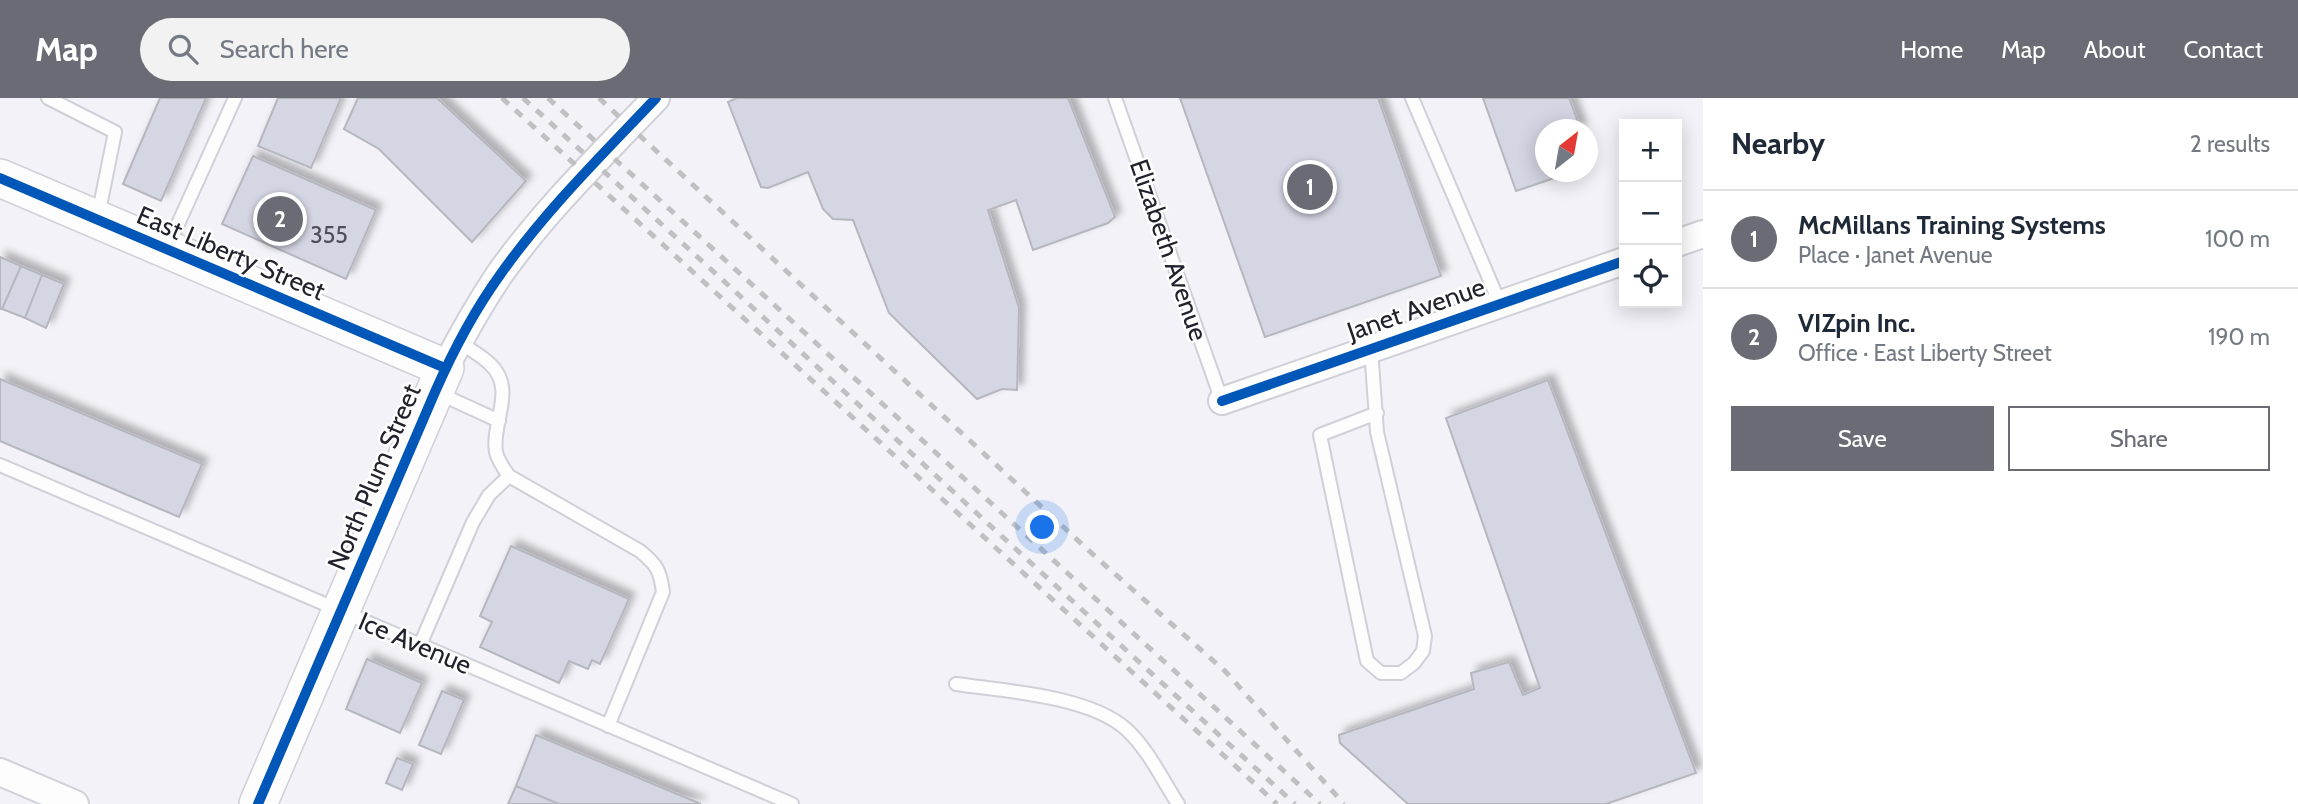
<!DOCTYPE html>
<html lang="en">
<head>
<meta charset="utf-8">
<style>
	body { margin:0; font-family:Cabin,sans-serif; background:#f2f2f3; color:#1f2937 }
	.controls { position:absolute; right:21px; top:21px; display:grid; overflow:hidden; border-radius:0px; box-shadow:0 4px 18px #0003 }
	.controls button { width:63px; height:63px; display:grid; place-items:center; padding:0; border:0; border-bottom:2px solid #e0e1e3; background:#fff; color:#1f2937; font:35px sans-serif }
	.compass { position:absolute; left:1535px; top:21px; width:63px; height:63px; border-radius:50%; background:#fff; box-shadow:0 4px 18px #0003; rotate:31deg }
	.you { position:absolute; left:1043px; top:430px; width:24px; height:24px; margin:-18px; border:5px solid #fff; border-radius:50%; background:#1a73e8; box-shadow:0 0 0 10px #1a73e833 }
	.badge { display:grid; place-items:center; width:46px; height:46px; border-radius:50%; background:#6a6b74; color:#fff; font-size:23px; font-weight:700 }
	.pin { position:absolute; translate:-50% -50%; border:4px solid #fff; box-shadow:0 2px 7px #0006 }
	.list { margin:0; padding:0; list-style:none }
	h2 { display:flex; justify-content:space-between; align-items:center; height:91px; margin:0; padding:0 28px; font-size:30px }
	h2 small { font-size:23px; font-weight:400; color:#747a83 }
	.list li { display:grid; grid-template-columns:46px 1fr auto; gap:21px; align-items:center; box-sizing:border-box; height:98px; padding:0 28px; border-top:2px solid #e0e1e3 }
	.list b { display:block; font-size:26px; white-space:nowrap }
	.list p { margin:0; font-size:23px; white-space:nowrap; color:#747a83 }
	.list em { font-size:23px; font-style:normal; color:#747a83 }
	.actions { display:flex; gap:14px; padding:21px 28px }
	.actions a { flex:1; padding:16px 0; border:2px solid #6a6b74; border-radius:0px; text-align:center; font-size:24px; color:#6a6b74 }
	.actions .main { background:#6a6b74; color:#fff }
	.icon { flex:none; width:38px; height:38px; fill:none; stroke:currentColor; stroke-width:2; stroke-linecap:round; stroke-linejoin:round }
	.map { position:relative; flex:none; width:1703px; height:706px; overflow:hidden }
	header { display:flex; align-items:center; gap:42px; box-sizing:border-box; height:98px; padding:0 35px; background:#6a6b74; color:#fff }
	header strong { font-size:33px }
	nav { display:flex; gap:38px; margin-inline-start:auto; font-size:24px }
	.search { width:490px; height:63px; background:#f2f2f3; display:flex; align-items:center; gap:18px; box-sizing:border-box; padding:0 24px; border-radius:38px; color:#747a83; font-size:26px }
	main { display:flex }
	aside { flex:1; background:#fff }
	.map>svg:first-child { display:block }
	.building { fill:#d5d6e4; stroke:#b6b7be; stroke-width:2; filter:url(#shadow) }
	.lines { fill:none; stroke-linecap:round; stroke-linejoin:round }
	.lane-casing { stroke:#cfd0d8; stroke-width:16 }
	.street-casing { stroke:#cfd0d8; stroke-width:30 }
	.secondary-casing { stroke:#cfd0d8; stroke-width:40 }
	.lane { stroke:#fdfdfe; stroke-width:12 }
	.street { stroke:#fdfdfe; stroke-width:26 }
	.secondary { stroke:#fdfdfe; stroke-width:37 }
	.rail { stroke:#c0c0c2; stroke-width:5; stroke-dasharray:9 9; stroke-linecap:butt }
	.cycleway-casing { stroke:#fefefe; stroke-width:15 }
	.cycleway { stroke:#0057b8; stroke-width:10 }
	.labels { text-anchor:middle; stroke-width:5; stroke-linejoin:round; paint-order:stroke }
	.number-label { font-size:23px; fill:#4e4f5b }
	.street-label { font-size:26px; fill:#21222d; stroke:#fefefe }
</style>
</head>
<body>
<header>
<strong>Map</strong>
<div class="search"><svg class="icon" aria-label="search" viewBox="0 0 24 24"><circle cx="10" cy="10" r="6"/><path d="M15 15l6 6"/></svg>Search here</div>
<nav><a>Home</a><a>Map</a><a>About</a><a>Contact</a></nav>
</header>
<main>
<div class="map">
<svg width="1703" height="706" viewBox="0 0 1703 706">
	<defs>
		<filter id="shadow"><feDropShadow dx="6" dy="-6" stdDeviation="3.5" flood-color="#0004"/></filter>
	</defs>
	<rect width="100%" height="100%" fill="#f2f2f8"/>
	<path class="building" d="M160 0H206L161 103 123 86Z
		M278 0H341L311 70 258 48Z
		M358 0H437L526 83 472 144 379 51 344 31Z
		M737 0H1068L1115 119 1108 125 1033 152 1016 102 988 112 1019 210 1017 292 1002 291 977 301 889 215 853 122 833 121 823 111 808 74 768 90 761 89 728 4Z
		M1180 0H1378L1441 178 1265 239Z
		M1483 0H1569L1581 32H1546V74H1572L1516 93Z
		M253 58 376 112 346 181 222 126Z
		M0 159 21 168 2 211H0Z
		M21 168 42 177 25 220 2 211Z
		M42 177 64 186 46 230 25 220Z
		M0 281 202 366 179 419 0 343Z
		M1548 282 1696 675 1606 706H1408L1340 645 1339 637 1474 591 1471 575 1509 564 1523 597 1540 590 1446 320Z
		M511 448 629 501 600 566 592 562 588 571 569 563 559 585 480 549 492 524 480 518Z
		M367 561 422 585 400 635 346 611Z
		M442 593 464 602 441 656 419 647Z
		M536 637 701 706H559L516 688Z
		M397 660 413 666 402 692 386 685Z
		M516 688 559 706H508Z"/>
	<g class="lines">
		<defs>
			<path id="lane" d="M48 0 115 34 98 118
				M1115 0 1222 303
				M1412 0 1500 206
				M168 148 235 0
				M459 244C469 251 481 257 490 266 517 291 491 325 496 354 498 363 504 371 509 378L640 453C657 467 660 472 663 494L608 628
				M1371 251 1377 334 1425 538 1423 553 1414 565 1401 575H1381L1367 563 1320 337 1377 315
				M438 295 499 323
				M0 367 792 706
				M420 547 473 424 489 397 509 378
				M956 586C1005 593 1089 598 1126 631 1148 651 1162 681 1178 706"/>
			<path id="street" d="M1677 145 1703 136
				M445 270C461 239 479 207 499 177 544 113 602 57 656 0
				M1222 303 1624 163
				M0 674 75 706"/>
			<path id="secondary" d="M0 80 445 270 258 706"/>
		</defs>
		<use href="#lane" class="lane-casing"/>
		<use href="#street" class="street-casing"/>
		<use href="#secondary" class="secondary-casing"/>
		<use href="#lane" class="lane"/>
		<use href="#street" class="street"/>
		<use href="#secondary" class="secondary"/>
		<path class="rail" d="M502 0 1277 706
			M523 0C781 234 1037 472 1295 706
			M548 0 1320 706
			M599 0 1098 461 1225 573 1344 706"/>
		<defs>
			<path id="cycleway" d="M0 80 445 270
				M1222 303 1624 163
				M258 706 435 294C453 253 474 213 500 177 545 113 602 57 656 0"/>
		</defs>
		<use href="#cycleway" class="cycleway-casing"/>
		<use href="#cycleway" class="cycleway"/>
	</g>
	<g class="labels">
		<g class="number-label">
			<text x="329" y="145">355</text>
		</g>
		<g class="street-label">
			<text transform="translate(1169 152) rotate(71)" y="9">Elizabeth Avenue</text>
			<text transform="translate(231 155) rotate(23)" y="9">East Liberty Street</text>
			<text transform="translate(1416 211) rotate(-19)" y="9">Janet Avenue</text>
			<text transform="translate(374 379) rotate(-67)" y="9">North Plum Street</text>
			<text transform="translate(415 545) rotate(23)" y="9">Ice Avenue</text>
		</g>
	</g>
</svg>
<div class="controls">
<button>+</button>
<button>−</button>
<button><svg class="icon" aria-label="locate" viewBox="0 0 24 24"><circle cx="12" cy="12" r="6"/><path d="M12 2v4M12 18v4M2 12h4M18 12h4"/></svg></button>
</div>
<svg class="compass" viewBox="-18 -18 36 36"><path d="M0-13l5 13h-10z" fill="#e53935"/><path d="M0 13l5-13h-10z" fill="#747a83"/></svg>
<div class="you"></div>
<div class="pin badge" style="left:1310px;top:89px">1</div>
<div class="pin badge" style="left:280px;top:121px">2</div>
</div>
<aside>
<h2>Nearby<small>2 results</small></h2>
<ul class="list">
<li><span class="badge">1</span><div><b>McMillans Training Systems</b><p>Place · Janet Avenue</p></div><em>100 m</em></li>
<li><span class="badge">2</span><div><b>VIZpin Inc.</b><p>Office · East Liberty Street</p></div><em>190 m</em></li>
</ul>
<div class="actions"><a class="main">Save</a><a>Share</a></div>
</aside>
</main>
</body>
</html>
